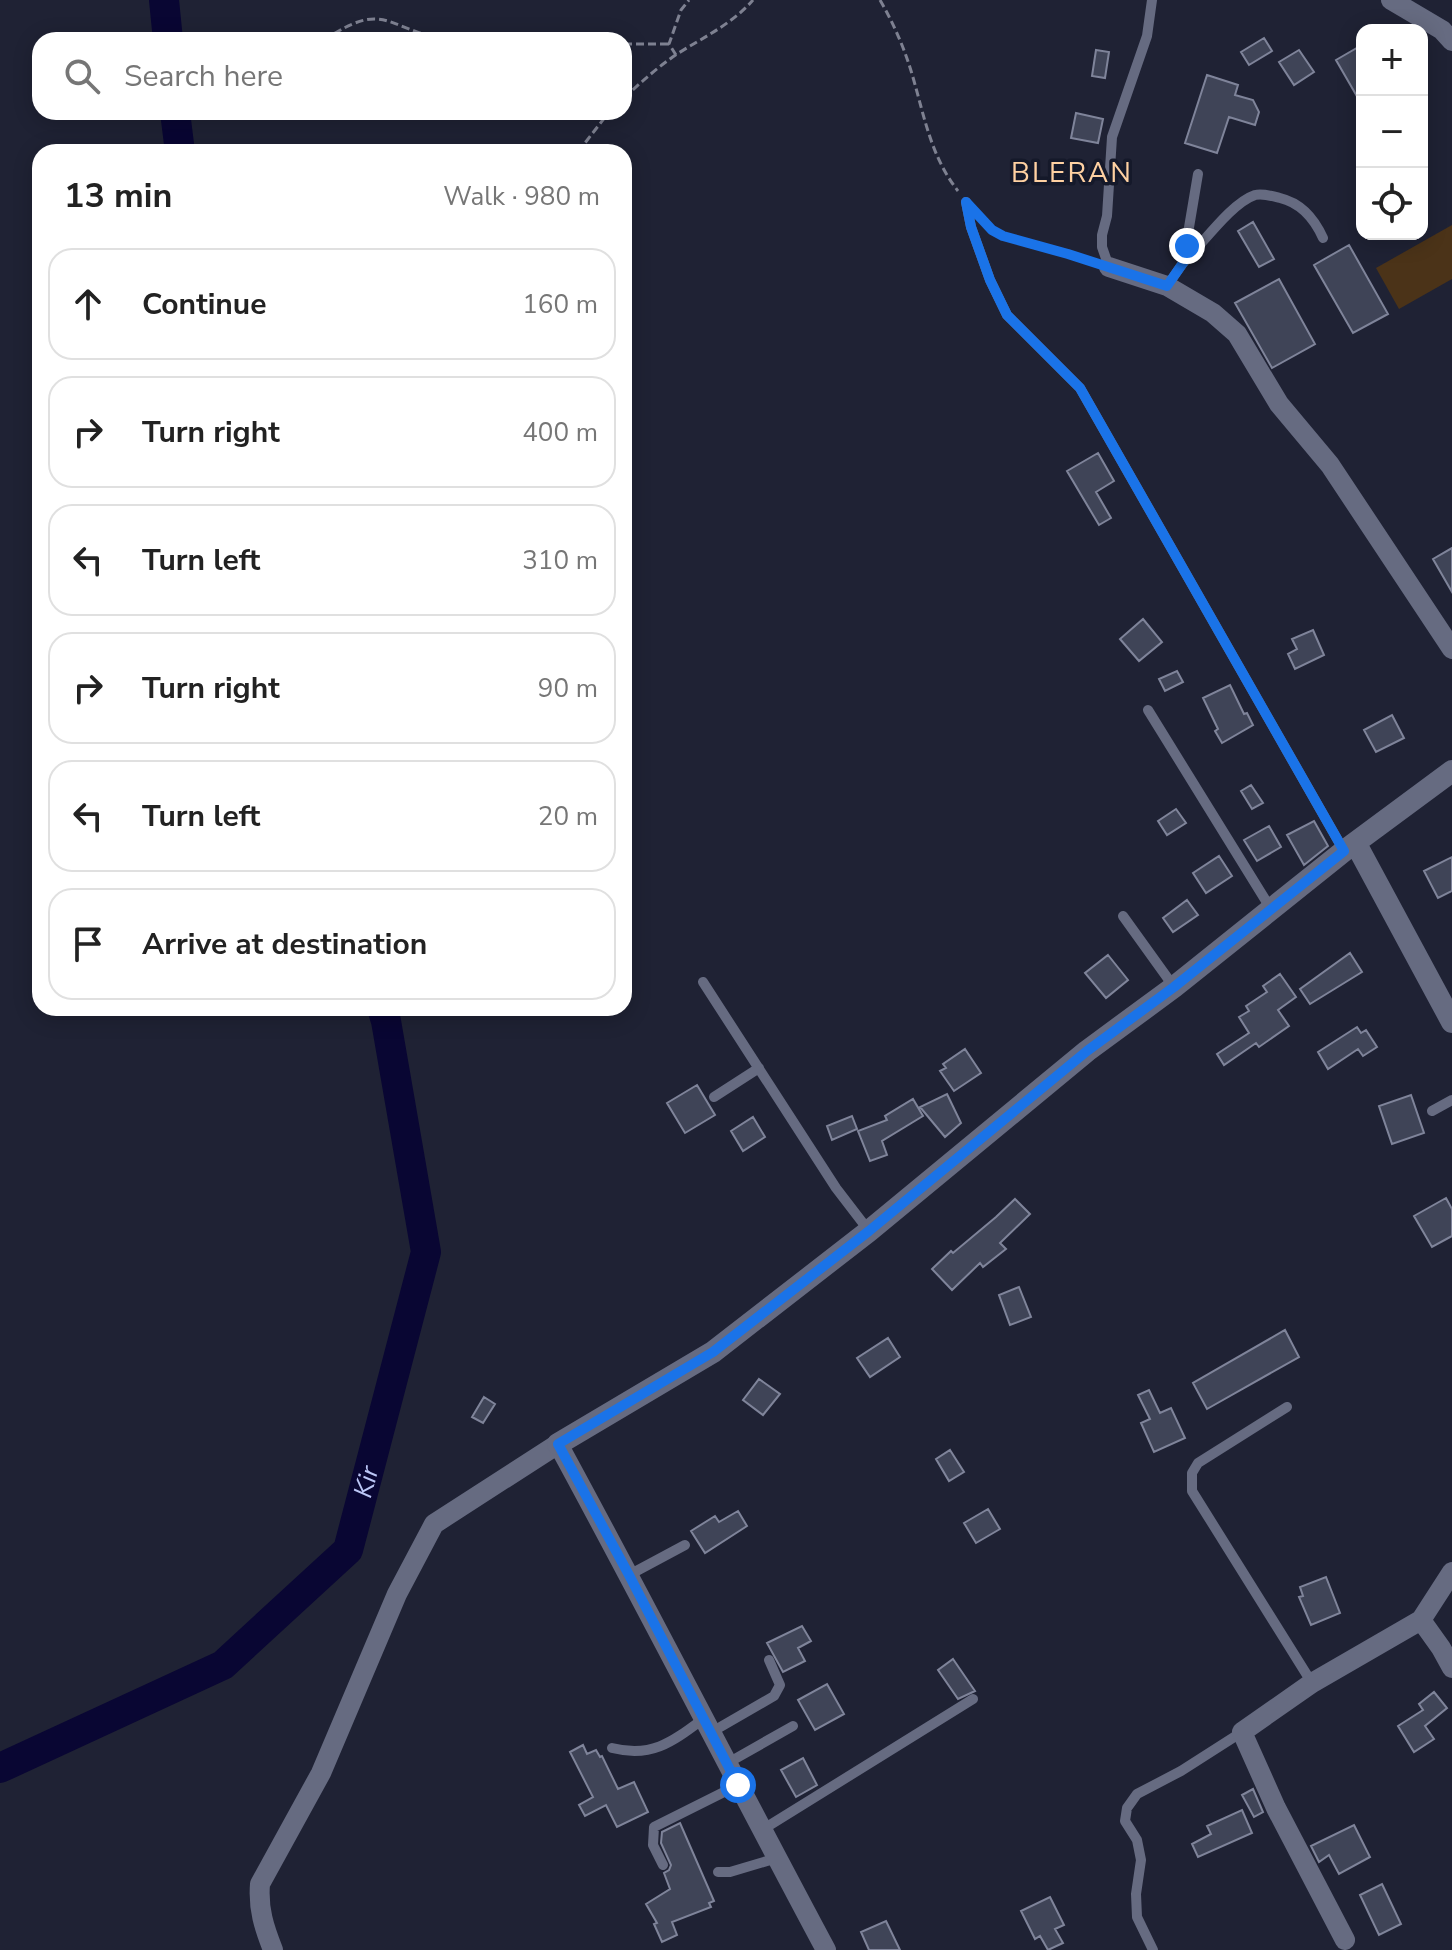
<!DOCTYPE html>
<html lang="en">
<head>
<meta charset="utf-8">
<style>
	body { margin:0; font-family:"Nunito Sans",sans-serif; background:#f2f2f2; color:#222 }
	.controls { position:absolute; right:24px; top:24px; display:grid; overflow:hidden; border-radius:16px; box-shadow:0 4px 20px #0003 }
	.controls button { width:72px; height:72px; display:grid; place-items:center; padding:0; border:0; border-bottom:2px solid #e0e0e0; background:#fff; color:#222; font:40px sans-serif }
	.stop { position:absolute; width:24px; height:24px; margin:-18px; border:6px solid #1a73e8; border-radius:50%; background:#fff }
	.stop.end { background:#1a73e8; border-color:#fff; box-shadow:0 2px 8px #0008 }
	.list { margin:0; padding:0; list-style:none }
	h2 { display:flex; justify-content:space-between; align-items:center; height:104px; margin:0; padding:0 32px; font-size:34px }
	h2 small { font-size:26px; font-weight:400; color:#767676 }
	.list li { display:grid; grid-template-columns:52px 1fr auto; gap:24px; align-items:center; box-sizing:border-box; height:112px; margin:0 16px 16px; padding:0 16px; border:2px solid #e0e0e0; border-radius:24px }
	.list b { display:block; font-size:30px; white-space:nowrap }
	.list em { font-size:26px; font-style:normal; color:#767676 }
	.icon { flex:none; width:44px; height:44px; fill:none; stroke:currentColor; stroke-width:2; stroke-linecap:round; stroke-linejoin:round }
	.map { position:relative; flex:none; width:1452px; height:1950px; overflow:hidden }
	.search { position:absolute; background:#fff; box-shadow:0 4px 20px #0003; left:32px; top:32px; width:600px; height:88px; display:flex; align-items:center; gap:20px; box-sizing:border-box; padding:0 28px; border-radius:24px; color:#767676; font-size:30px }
	.panel { position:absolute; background:#fff; box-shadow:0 4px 20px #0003; left:32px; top:144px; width:600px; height:872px; border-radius:24px }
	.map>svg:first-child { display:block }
	.green { fill:#4b3318 }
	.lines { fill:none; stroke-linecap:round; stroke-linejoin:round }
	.river { stroke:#090633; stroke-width:30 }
	.building { fill:#3f4457; stroke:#7f849a; stroke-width:2 }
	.path { stroke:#7e8191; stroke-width:3; stroke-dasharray:8 4; stroke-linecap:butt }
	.service { stroke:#666b81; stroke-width:10 }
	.minor { stroke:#666b81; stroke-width:20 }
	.tertiary { stroke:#666b81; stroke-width:22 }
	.route { stroke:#1a73e8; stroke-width:10 }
	.labels { text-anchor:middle; stroke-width:7; stroke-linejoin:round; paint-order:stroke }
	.water-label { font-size:26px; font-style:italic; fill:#bbc6f6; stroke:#15192a }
	.quarter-label { font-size:28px; letter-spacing:2px; fill:#ffd1a2; stroke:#15192a }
</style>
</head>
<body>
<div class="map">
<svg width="1452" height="1950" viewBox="0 0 1452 1950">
	<rect width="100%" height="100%" fill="#1f2234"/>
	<path class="green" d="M1452 225V279L1399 309 1376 268Z"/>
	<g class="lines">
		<g class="river">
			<path d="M164 0 168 40"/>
			<path d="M175 112 180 152"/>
			<path id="s1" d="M0 1768 223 1665 348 1550 426 1252 386 1021 382 1008"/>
		</g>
	</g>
	<path class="building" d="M1264 38 1272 51 1249 65 1241 52Z
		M1362 45V105L1336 60Z
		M1096 50 1109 52 1105 78 1092 76Z
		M1299 50 1314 72 1294 85 1279 62Z
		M1207 75 1238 85 1235 95 1253 100 1259 112 1255 125 1229 117 1217 153 1185 143Z
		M1076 113 1103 119 1098 143 1071 138Z
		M1253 222 1274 259 1259 267 1238 231Z
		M1349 245 1388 314 1353 333 1314 265Z
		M1279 279 1315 344 1272 368 1235 303Z
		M1098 453 1114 481 1096 492 1111 518 1099 525 1067 471Z
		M1452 548V592L1433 559Z
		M1143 619 1162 642 1139 661 1120 639Z
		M1313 630 1324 655 1295 669 1288 654 1297 649 1292 639Z
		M1177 671 1183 682 1165 691 1159 679Z
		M1230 685 1244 714 1247 713 1253 725 1222 743 1215 731 1218 729 1203 698Z
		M1392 715 1404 738 1376 752 1364 730Z
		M1251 785 1263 803 1252 809 1241 791Z
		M1176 809 1186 823 1167 835 1158 821Z
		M1314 821 1328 846 1304 865 1287 835Z
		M1269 826 1281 847 1257 861 1244 840Z
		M1219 856 1232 876 1206 893 1193 873Z
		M1452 857V891L1438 898 1424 871Z
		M1187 900 1198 915 1173 932 1163 918Z
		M1350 953 1362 972 1310 1004 1300 989Z
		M1108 955 1128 980 1106 998 1085 973Z
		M1280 974 1296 997 1278 1010 1289 1026 1259 1047 1256 1043 1224 1065 1217 1054 1249 1033 1239 1017 1249 1011 1246 1006 1267 992 1263 986Z
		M1357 1027 1361 1033 1366 1030 1377 1047 1363 1056 1358 1049 1328 1069 1318 1052Z
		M965 1049 981 1073 954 1091 940 1071 946 1068 943 1064Z
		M697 1085 715 1115 685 1133 667 1103Z
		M947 1094 961 1123 945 1137 920 1107Z
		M1411 1095 1424 1133 1392 1144 1379 1106Z
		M913 1099 923 1116 882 1141 887 1155 870 1161 858 1131 887 1120 885 1116Z
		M852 1116 857 1129 832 1140 827 1126Z
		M753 1117 765 1137 743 1151 731 1131Z
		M1446 1198 1452 1209V1236L1432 1247 1414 1216Z
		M1015 1199 1030 1214 1000 1243 1006 1249 983 1267 980 1263 952 1290 932 1269 951 1251 953 1253 996 1217Z
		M1019 1287 1031 1317 1010 1325 999 1295Z
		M1285 1330 1299 1357 1207 1409 1193 1383Z
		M888 1338 900 1357 870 1377 857 1358Z
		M759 1379 780 1394 763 1415 743 1400Z
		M1149 1390 1160 1413 1171 1408 1185 1438 1154 1452 1141 1423 1150 1419 1138 1395Z
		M484 1397 495 1404 483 1423 472 1417Z
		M950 1450 964 1472 949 1481 936 1459Z
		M988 1509 1000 1529 976 1543 964 1523Z
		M738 1511 747 1526 705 1553 691 1531 715 1516 719 1522Z
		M1326 1577 1340 1613 1311 1625 1299 1597 1303 1596 1300 1587Z
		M802 1626 811 1641 798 1648 805 1661 783 1672 767 1643Z
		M953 1659 975 1691 958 1699 938 1670Z
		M827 1684 844 1714 815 1730 798 1700Z
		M1434 1692 1447 1708 1425 1726 1434 1739 1414 1752 1398 1726 1423 1710 1419 1704Z
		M583 1745 587 1754 596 1750 600 1757 602 1756 618 1789 634 1782 648 1812 617 1827 606 1805 585 1816 579 1805 593 1797 570 1752Z
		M803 1758 817 1785 796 1797 781 1770Z
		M1253 1789 1263 1812 1254 1817 1242 1795Z
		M1242 1810 1252 1833 1198 1857 1192 1844 1211 1834 1207 1826Z
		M680 1823 714 1901 709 1903 711 1907 672 1922 677 1935 662 1942 654 1924 657 1923 646 1904 670 1889 664 1873 669 1870 671 1865 661 1843 662 1832Z
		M1354 1825 1370 1857 1339 1874 1329 1855 1319 1862 1311 1846Z
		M1382 1884 1401 1924 1379 1935 1360 1895Z
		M1050 1897 1064 1925 1055 1929 1063 1943 1048 1950 1040 1936 1035 1939 1021 1911Z
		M886 1921 900 1950H869L861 1932Z"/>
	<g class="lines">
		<path class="path" d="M880 0C895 26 906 52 914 81 925 120 932 158 958 191
			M324 40C385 0 383 27 446 40
			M624 44H668
			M676 55 669 44 681 10 689 0
			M624 98C641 82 658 67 677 54 704 37 732 24 753 0
			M578 152 609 112
			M986 225C1012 249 1058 250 1091 261"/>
		<path class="service" d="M966 202 971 227 990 280 1007 315 1080 388 1344 851
			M1183 263C1202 245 1231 203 1255 195 1263 193 1272 196 1280 198 1301 203 1314 218 1323 238
			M1109 267 1102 247V235L1107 216 1112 137 1147 36 1152 0
			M1167 286 1183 263 1198 174
			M1148 710 1271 909
			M1123 916 1174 987
			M703 982 836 1188 869 1231
			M714 1097 759 1068
			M1432 1111 1452 1100
			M1287 1407 1198 1463 1192 1473V1491L1312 1683
			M629 1575 685 1545
			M710 1733 774 1696 780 1685 769 1660
			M612 1748C652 1758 672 1742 703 1719
			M726 1764 793 1726
			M762 1830 973 1699
			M663 1865 653 1845 654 1827 738 1785
			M718 1872H730L777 1858
			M1153 1950 1137 1917 1136 1894 1141 1860 1137 1840 1125 1821 1127 1808 1137 1794 1181 1771 1242 1732"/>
		<path class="minor" d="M1391 0 1442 30 1452 41
			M1109 267 1167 286 1213 313 1237 334 1279 404 1330 465 1452 649
			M1452 1572 1421 1620 1441 1648 1452 1668
			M1345 1940 1276 1808 1242 1732 1312 1683 1421 1620
			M273 1950C264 1927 258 1909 260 1884L321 1773 397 1594 434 1524 558 1444C649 1611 736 1782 826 1950"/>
		<path class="tertiary" d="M1356 844 1452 1022
			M558 1444 713 1352 869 1231 1087 1051 1174 987 1344 851 1452 771"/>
	</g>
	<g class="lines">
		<path class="route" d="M738 1785 629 1575 558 1444 713 1352 869 1231 1087 1051 1174 987 1344 851 1080 388 1007 315 990 280 971 227 966 202 992 230 1003 236 1068 254 1167 286 1183 263 1187 246"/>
	</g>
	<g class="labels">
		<g class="water-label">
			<text dy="9" stroke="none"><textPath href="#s1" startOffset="486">Kir</textPath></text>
		</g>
		<g class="quarter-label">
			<text x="1072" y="182">BLERAN</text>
		</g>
	</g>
</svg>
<div class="controls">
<button>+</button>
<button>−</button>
<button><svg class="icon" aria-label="locate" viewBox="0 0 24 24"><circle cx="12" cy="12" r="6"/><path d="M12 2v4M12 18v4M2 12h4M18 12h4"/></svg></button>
</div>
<div class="stop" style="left:738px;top:1785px"></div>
<div class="stop end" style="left:1187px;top:246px"></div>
<div class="search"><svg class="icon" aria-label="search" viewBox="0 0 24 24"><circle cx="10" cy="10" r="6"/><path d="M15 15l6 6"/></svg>Search here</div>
<section class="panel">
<h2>13 min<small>Walk · 980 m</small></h2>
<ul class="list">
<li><svg class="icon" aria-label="ahead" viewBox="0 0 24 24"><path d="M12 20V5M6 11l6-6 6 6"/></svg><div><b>Continue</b></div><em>160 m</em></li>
<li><svg class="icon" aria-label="right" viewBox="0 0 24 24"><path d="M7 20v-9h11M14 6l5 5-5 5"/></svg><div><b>Turn right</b></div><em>400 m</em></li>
<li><svg class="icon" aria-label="left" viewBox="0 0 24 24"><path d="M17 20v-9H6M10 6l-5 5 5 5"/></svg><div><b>Turn left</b></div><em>310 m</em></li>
<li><svg class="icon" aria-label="right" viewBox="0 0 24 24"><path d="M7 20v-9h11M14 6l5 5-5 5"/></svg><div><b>Turn right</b></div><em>90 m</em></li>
<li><svg class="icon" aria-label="left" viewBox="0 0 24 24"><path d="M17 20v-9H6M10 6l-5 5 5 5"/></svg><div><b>Turn left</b></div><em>20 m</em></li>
<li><svg class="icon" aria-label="arrive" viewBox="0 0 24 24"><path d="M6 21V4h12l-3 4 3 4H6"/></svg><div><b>Arrive at destination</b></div></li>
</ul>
</section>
</div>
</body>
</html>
